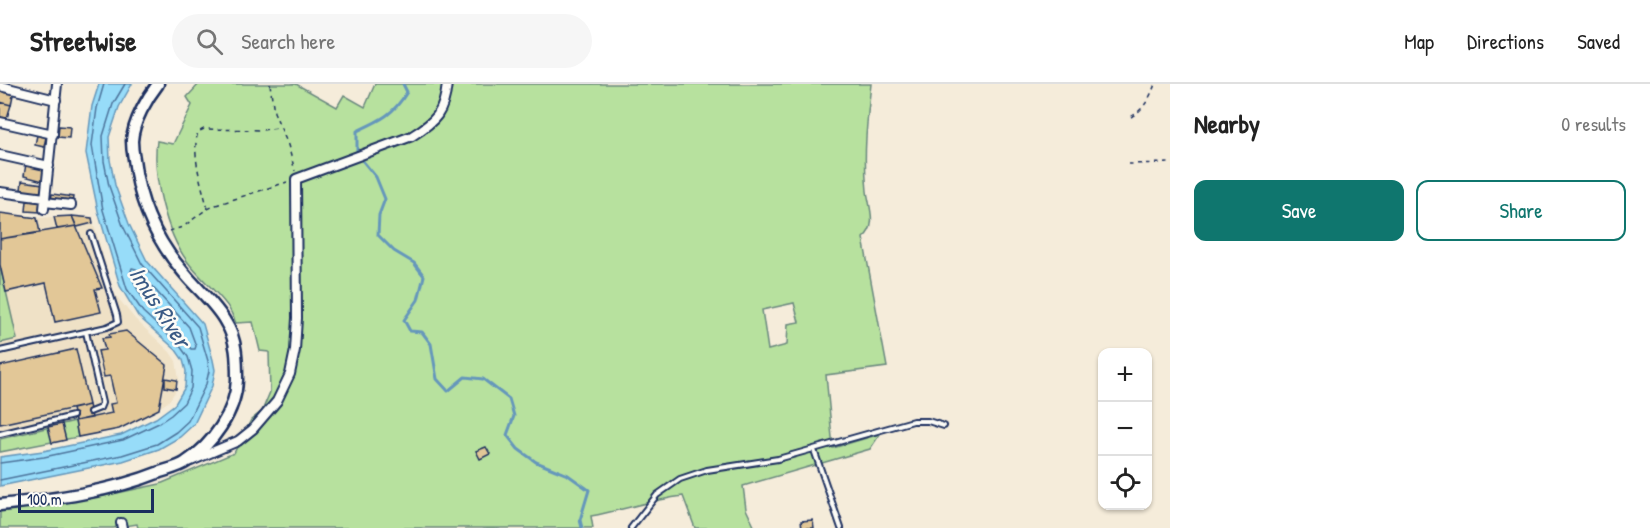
<!DOCTYPE html>
<html lang="en">
<head>
<meta charset="utf-8">
<style>
	body { margin:0; font-family:"Patrick Hand",sans-serif; background:#f6f6f6; color:#222 }
	.controls { position:absolute; right:18px; bottom:18px; display:grid; overflow:hidden; border-radius:12px; box-shadow:0 2px 4px #0004 }
	.controls button { width:54px; height:54px; display:grid; place-items:center; padding:0; border:0; border-bottom:2px solid #e0e0e0; background:#fff; color:#222; font:30px sans-serif }
	.scale { position:absolute; left:18px; bottom:15px; width:136px; box-sizing:border-box; padding-left:6px; border:3px solid #1b2f5e; border-top:0; font-size:16px; line-height:21px; white-space:nowrap; color:#1b2f5e; -webkit-text-stroke:4px #fdfcf7; paint-order:stroke }
	.list { margin:0; padding:0; list-style:none }
	h2 { display:flex; justify-content:space-between; align-items:center; height:78px; margin:0; padding:0 24px; font-size:26px }
	h2 small { font-size:20px; font-weight:400; color:#767676 }
	.actions { display:flex; gap:12px; padding:18px 24px }
	.actions a { flex:1; padding:14px 0; border:2px solid #0f766e; border-radius:12px; text-align:center; font-size:21px; color:#0f766e }
	.actions .main { background:#0f766e; color:#fff }
	.icon { flex:none; width:33px; height:33px; fill:none; stroke:currentColor; stroke-width:2; stroke-linecap:round; stroke-linejoin:round }
	.map { position:relative; flex:none; width:1170px; height:444px; overflow:hidden }
	header { display:flex; align-items:center; gap:36px; box-sizing:border-box; height:84px; padding:0 30px; background:#fff; border-bottom:2px solid #e0e0e0 }
	header strong { font-size:28px }
	nav { display:flex; gap:33px; margin-inline-start:auto; font-size:21px }
	.search { width:420px; height:54px; background:#f6f6f6; display:flex; align-items:center; gap:15px; box-sizing:border-box; padding:0 21px; border-radius:33px; color:#767676; font-size:22px }
	main { display:flex }
	aside { flex:1; background:#fff }
	.map>svg:first-child { display:block }
	.built { fill:#efe1c6 }
	.green { fill:#b7e19e; stroke:#69887e; stroke-width:1.5; fill-rule:evenodd }
	.water { fill:#97dcf9; stroke:#6597bb; stroke-width:1.5 }
	.lines { fill:none; stroke-linecap:round; stroke-linejoin:round }
	.shore { stroke:#4d749c; stroke-width:1.5 }
	.stream { stroke:#6597bb; stroke-width:3 }
	.building { fill:#e2c797; stroke:#1b2f5e; stroke-width:1.5 }
	.service-casing { stroke:#1b2f5e; stroke-width:8 }
	.minor-casing { stroke:#1b2f5e; stroke-width:12 }
	.secondary-casing { stroke:#1b2f5e; stroke-width:15 }
	.path { stroke:#1b2f5e; stroke-width:1.5; stroke-dasharray:4.5 4.5; stroke-linecap:butt }
	.service { stroke:#fdfcf7; stroke-width:4 }
	.minor { stroke:#fdfcf7; stroke-width:8 }
	.secondary { stroke:#fdfcf7; stroke-width:10 }
	.labels { text-anchor:middle; stroke-width:5; stroke-linejoin:round; paint-order:stroke }
	.water-label { font-size:24px; font-style:italic; fill:#3a5a85; stroke:#fdfcf7 }
</style>
</head>
<body>
<header>
<strong>Streetwise</strong>
<div class="search"><svg class="icon" aria-label="search" viewBox="0 0 24 24"><circle cx="10" cy="10" r="6"/><path d="M15 15l6 6"/></svg>Search here</div>
<nav><a>Map</a><a>Directions</a><a>Saved</a></nav>
</header>
<main>
<div class="map">
<svg width="1170" height="444" viewBox="0 0 1170 444">
	<rect width="100%" height="100%" fill="#f5ecda"/>
	<filter id="ink" filterUnits="userSpaceOnUse"><feTurbulence type="fractalNoise" baseFrequency=".0167" numOctaves="2"/><feDisplacementMap in="SourceGraphic" scale="12" xChannelSelector="R" yChannelSelector="G"/><feConvolveMatrix kernelMatrix="1 2 1 2 8 2 1 2 1" color-interpolation-filters="sRGB"/></filter>
	<g filter="url(#ink)">
		<path class="built" d="M0 129 37 134 72 132 92 134 114 209 135 235 170 268 176 277 179 296 175 308 168 318 144 334 119 345 0 368Z"/>
		<path class="green" d="M199 0H296L337 23 344 11 365 23 375 0H871C867 36 863 71 867 107 869 123 878 142 863 154L887 283 826 291 833 364 880 350 870 365 743 402 746 425 755 444H695L683 412C652 416 622 426 591 432L593 444H138L137 440 113 444H0V426L103 412 160 400 234 369 251 336 262 327 270 308 269 268 260 267 253 238 236 239C233 233 230 224 225 219 213 204 198 192 187 177 166 148 152 92 157 57L173 60 192 21 187 13ZM794 219 799 238 788 240 787 261 768 266 762 226Z
			M0 181 17 255 0 259Z
			M75 337 78 353 0 368V355Z"/>
		<path class="water" d="M99 0H132L119 23 109 53 110 76 115 101 129 140 147 177 203 240 213 276 215 286 212 302 194 340 180 353 159 365 123 377 0 402V373L43 367 121 351 156 334 175 320 185 303 186 287 183 276 176 266 138 232 120 202 98 127 86 69 92 22Z"/>
		<g class="lines">
			<path class="shore" d="M132 184 136 185 189 243 196 262 195 265H191C171 237 138 223 131 187Z
				M0 379 44 373 123 356 159 339 171 331 184 319 191 304 192 287 188 273 180 262 143 228 127 205 103 126 92 61 97 24 104 0
				M0 396 122 371 157 360 176 348 188 337 206 300 209 287 208 277 198 243 142 180 123 142 109 102 104 77 103 52 113 20 125 0"/>
			<path class="stream" d="M403 0 407 8C393 31 381 36 357 47V70L376 93 385 115 379 131 378 151 394 167 414 179 424 192 418 216 404 236 410 247 422 248 431 260 437 295 448 307 465 293 483 295 509 315 514 332 507 351 518 365 536 378 568 391 589 406 580 436 582 444"/>
		</g>
		<path class="building" d="M0 3 14 6 11 21 0 18Z
			M0 18 11 21 7 34 0 33Z
			M59 42 70 43 69 54 58 53Z
			M37 51 46 53 44 63 35 61Z
			M26 80 46 85 43 97 24 92Z
			M22 97 43 100 42 110 21 106Z
			M52 110 73 113 72 120 51 117Z
			M27 117 41 118 40 128 26 127Z
			M0 129 37 134 40 149 0 155Z
			M72 132 76 142 57 145 54 133Z
			M72 132 92 134 93 139 77 143Z
			M76 142 102 204 95 205 101 228 55 238 46 199 6 208 0 181V155Z
			M126 247 167 281 159 325 119 345 78 353 75 337 112 329 110 320 116 319 110 292 104 293 98 267 105 266 102 254 110 253 109 250Z
			M76 265 89 321 0 340V282Z
			M165 294 177 296 176 305 165 303Z
			M89 321 92 334 75 337 72 325Z
			M62 340 66 356 52 359 48 343Z
			M486 363 490 370 480 375 476 367Z
			M813 436 814 444H802L801 437Z"/>
		<g class="lines">
			<defs>
				<path id="service" d="M86 248 102 319 100 324 90 328
					M0 267 107 243 118 238 117 231 91 150
					M0 350 73 332
					M814 366 841 444
					M631 444 657 411 680 395 707 386 778 375 913 337H928L944 342"/>
				<path id="minor" d="M0 2 56 16
					M0 38 53 50
					M0 71 49 82
					M0 108 45 114
					M45 118 71 121
					M44 125 57 0
					M191 377 238 357 253 345 277 317 290 290 295 266 297 234 296 95 412 52C436 37 444 29 447 0
					M121 439 122 444"/>
				<path id="secondary" d="M0 421C54 415 110 408 160 388 169 385 179 383 186 378 212 361 236 328 237 296 237 276 237 256 226 239 216 220 198 206 185 190 156 157 139 119 134 75 133 70 132 63 132 57 133 38 147 14 158 0"/>
			</defs>
			<use href="#service" class="service-casing"/>
			<use href="#minor" class="minor-casing"/>
			<use href="#secondary" class="secondary-casing"/>
			<path class="path" d="M270 0 274 28 288 61 295 87
				M1131 33C1144 25 1150 14 1155 0
				M1128 80 1170 79
				M208 125C202 103 191 70 198 48L204 45 262 46 278 44
				M169 147 183 143 204 127 216 121 287 98"/>
			<use href="#service" class="service"/>
			<use href="#minor" class="minor"/>
			<use href="#secondary" class="secondary"/>
		</g>
	</g>
	<g class="labels">
		<g class="water-label">
			<text transform="translate(160 223) rotate(57)" y="8">Imus River</text>
		</g>
	</g>
</svg>
<div class="controls">
<button>+</button>
<button>−</button>
<button><svg class="icon" aria-label="locate" viewBox="0 0 24 24"><circle cx="12" cy="12" r="6"/><path d="M12 2v4M12 18v4M2 12h4M18 12h4"/></svg></button>
</div>
<div class="scale">100 m</div>
</div>
<aside>
<h2>Nearby<small>0 results</small></h2>
<ul class="list">
</ul>
<div class="actions"><a class="main">Save</a><a>Share</a></div>
</aside>
</main>
</body>
</html>
